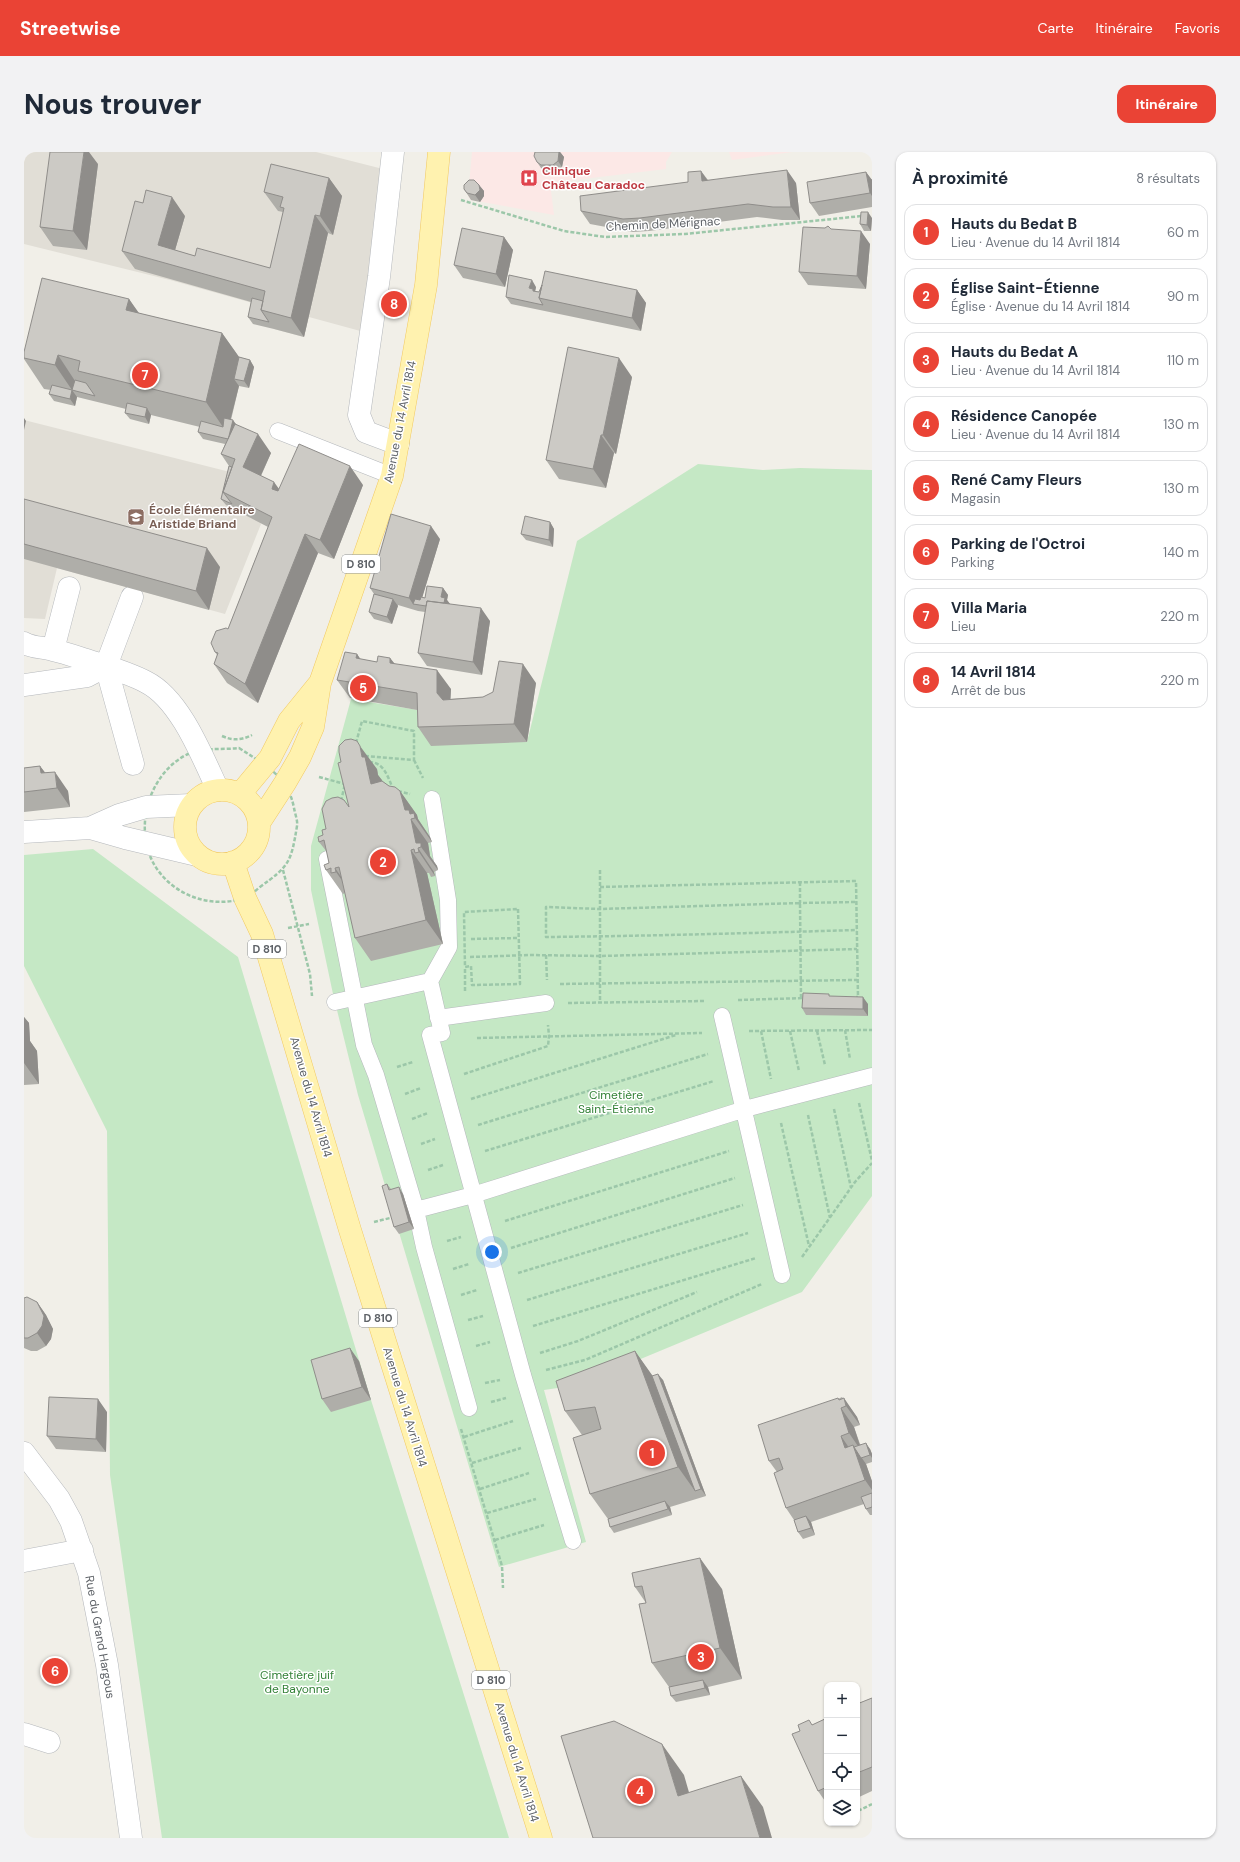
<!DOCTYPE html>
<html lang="fr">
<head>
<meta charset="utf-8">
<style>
	body { margin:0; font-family:"DM Sans",sans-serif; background:#f2f2f3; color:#1f2937 }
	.controls { position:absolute; right:12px; bottom:12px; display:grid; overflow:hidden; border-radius:8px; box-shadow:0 1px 3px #0004 }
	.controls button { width:36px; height:36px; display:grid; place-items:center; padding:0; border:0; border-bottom:1px solid #e0e1e3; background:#fff; color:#1f2937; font:20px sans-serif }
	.you { position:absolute; left:468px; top:1100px; width:14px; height:14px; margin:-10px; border:3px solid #fff; border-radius:50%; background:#1a73e8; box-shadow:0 0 0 6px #1a73e833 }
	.badge { display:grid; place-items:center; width:26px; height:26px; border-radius:50%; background:#ea4335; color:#fff; font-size:13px; font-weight:700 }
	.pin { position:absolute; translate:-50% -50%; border:2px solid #fff; box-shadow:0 1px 4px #0006 }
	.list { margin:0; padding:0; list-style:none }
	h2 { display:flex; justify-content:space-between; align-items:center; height:52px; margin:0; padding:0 16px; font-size:17px }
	h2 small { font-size:13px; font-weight:400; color:#747a83 }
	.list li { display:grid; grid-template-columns:26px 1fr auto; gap:12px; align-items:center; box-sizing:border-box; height:56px; margin:0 8px 8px; padding:0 8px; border:1px solid #e0e1e3; border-radius:12px }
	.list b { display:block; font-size:15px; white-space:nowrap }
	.list p { margin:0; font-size:13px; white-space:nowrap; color:#747a83 }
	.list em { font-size:13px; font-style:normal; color:#747a83 }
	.icon { flex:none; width:22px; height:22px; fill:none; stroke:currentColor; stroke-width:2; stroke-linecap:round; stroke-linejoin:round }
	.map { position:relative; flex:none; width:848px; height:1686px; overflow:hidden; border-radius:12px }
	header { display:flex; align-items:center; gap:24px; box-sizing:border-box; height:56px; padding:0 20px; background:#ea4335; color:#fff }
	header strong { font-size:19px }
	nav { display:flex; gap:22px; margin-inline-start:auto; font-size:14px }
	.intro { display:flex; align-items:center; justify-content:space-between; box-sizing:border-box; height:96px; padding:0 24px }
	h1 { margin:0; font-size:28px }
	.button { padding:10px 18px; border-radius:12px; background:#ea4335; color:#fff; font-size:14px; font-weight:700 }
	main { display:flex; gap:24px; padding:0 24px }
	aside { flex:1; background:#fff; border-radius:12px; box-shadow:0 1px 3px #0004 }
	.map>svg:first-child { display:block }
	.education { fill:#e1ded6 }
	.medical { fill:#fce8e6 }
	.green { fill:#c5e8c5 }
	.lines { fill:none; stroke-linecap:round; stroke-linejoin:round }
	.lane-casing { stroke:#b5b8bc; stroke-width:17 }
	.street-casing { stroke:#b5b8bc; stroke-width:23 }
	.primary-casing { stroke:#f2c960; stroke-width:23 }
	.path { stroke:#9cc7a9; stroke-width:2.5; stroke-dasharray:4 2; stroke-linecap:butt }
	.lane { stroke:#fff; stroke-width:16 }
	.street { stroke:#fff; stroke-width:22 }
	.primary { stroke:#fff2af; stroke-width:22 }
	.wall { fill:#afaea9 }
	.shaded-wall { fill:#8f8d8a }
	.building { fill:#cccac5; stroke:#8f8d8a }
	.labels { text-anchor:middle; stroke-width:3; stroke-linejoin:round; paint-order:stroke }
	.shield { fill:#fff; stroke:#8f9295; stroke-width:1 }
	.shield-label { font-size:11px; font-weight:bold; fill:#5f6368 }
	.health-label { font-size:12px; font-weight:bold; fill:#be3a42; stroke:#fff; text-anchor:start }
	.street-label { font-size:12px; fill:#5f6368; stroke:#fff }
	.education-label { font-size:12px; font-weight:bold; fill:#785e54; stroke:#fff; text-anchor:start }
	.park-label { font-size:12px; fill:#348238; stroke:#fff }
</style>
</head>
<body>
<header>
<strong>Streetwise</strong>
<nav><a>Carte</a><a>Itinéraire</a><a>Favoris</a></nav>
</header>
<div class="intro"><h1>Nous trouver</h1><a class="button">Itinéraire</a></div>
<main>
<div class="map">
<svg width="848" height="1686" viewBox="0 0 848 1686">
	<rect width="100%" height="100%" fill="#f1efe8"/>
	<path class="education" d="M0 0H292L359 17 340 180 285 165 280 185 250 177 254 158 146 128 0 92Z
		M0 268 210 321 237 372 201 462 33 416 21 467 0 466Z"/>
	<path class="medical" d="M448 0H648L642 10V17L526 31 530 63 447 48 444 44Z
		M705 0H769L708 8Z"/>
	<path class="green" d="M674 312 739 318 776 316 848 318V1044L778 1140 554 1233 520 1238 562 1390 475 1415 334 943 309 842 287 738V694L327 547 406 560 503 590 553 389Z
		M69 697 214 805 347 1248 485 1686H138L86 1323 83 979 0 814V703Z"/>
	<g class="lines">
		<defs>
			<path id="lane" d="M254 279 368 324
				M303 707 340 893 352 923 392 1058 400 1095 445 1256
				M406 829 425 795 424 748 408 647
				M311 850 406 829 418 881 406 883 499 1223 549 1389
				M698 864 758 1123
				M414 866 522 851
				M392 1058 449 1043 721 957 848 924"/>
			<path id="street" d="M369 0 355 125 335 263 342 280 374 292
				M108 445 82 514 109 612
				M0 491C9 496 19 495 29 498 38 500 47 503 56 506 77 513 101 519 122 530 156 547 178 604 194 638
				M29 498 45 436
				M0 533 63 524 82 514
				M66 676 95 663 122 655 167 653
				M0 680 66 676 101 686 173 703
				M0 1301 35 1347 47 1369 65 1421 83 1513 107 1686
				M0 1409 58 1398
				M0 1582 25 1590"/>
			<path id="primary" d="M161 675a37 37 0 1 1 74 0a37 37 0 1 1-74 0Z
				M216 642 246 606 265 569 295 532
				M235 671 261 631 276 605 289 575 296 531 368 324 402 133 415 0
				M209 710 221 746 238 782 326 1078 517 1686"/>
		</defs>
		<use href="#lane" class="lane-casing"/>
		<use href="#street" class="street-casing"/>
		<use href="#primary" class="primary-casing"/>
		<path class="path" d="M437 48 540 79 581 85 661 82 838 64
			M198 584C209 589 218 588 228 583
			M332 591 338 569 390 579V608L341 604
			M215 596C241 613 264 624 270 656 271 662 274 669 273 674 267 711 265 714 236 735 231 739 226 744 221 746 187 757 150 744 131 714 109 677 124 623 162 603 177 595 198 598 215 596Z
			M390 608 399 626
			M345 610C360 610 364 625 369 637
			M295 625 321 632
			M374 639 386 642
			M317 649 321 632
			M259 718 286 822 288 844
			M576 718V851
			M776 730V751L832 750
			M576 735 832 729 834 845H832
			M494 757 496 832 448 833 447 814 441 815 440 760Z
			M264 776 285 772
			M447 787 494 786
			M522 803 523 828
			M446 805 507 803 577 804 833 797
			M441 817V840
			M536 832 833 828
			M777 846 776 751 576 757 522 755V785C626 784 729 781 833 778
			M714 848 781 846
			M544 851 681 849
			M821 878 826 907
			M725 879 848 878
			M737 879 747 927
			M766 879 775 919
			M793 879 801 913
			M453 886 678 881
			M373 915 389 910
			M440 922 524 894 525 884 524 873
			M381 942 397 936
			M447 947 652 883
			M835 951 848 1009
			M810 957 827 1036
			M784 963 806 1066
			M388 967 404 961
			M757 971 785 1094
			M454 973 684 902
			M397 992 411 987
			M461 999 690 929
			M404 1018 419 1013
			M481 1069 705 999
			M350 1070 370 1065
			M423 1089 437 1085
			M487 1096 711 1026
			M778 1105 831 1030 848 1011
			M429 1117 445 1112
			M494 1121 719 1053
			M437 1143 453 1138
			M503 1148 724 1081
			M444 1168 459 1164
			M509 1174 732 1106
			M452 1194 466 1190
			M516 1201 554 1189 673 1140
			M522 1218 561 1208 738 1132
			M461 1231 476 1228
			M467 1250 482 1246
			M437 1277 478 1414 479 1436
			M440 1285 489 1269
			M448 1311 497 1296
			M456 1337 505 1321
			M463 1361 512 1347
			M471 1388 520 1373
			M834 1659 848 1652"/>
		<use href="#lane" class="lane"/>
		<use href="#street" class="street"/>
		<use href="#primary" class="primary"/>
	</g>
	<path class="wall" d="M511 0H536L540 5 538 15 534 20H522L517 16 513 10Z
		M74 12 63 98 29 94 16 75Z
		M677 19 684 28 772 31 776 68H758L733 65 625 79 609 80 566 72 557 59 664 30Z
		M842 20 847 27H848V55L795 64 786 51Z
		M305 26 318 44 309 83 304 81 280 185 250 177 229 172 224 165 227 150 111 117 98 99 161 64 151 98 171 104 246 116 259 60 254 59 240 40Z
		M455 33 460 39V44L456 50 447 48 440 37Z
		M848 66 847 79H840L836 72Z
		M807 77 846 92 842 137 784 133 775 120Z
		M480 85 489 98 481 135 439 126 430 113Z
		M512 135 511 139 515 140 613 138 622 151 617 179 487 152 482 145Z
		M105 147 114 161 198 181 215 205 226 208 230 215 225 236 215 234 207 268 247 301 237 324 255 337 339 333 310 407 294 401 234 551 203 531 190 512 193 503 191 500 204 477 244 375 202 353 197 347 205 314 197 302 201 292 179 287 174 280 176 275 127 263 125 272 106 267 101 261 102 257 53 245 51 254 30 249 25 242 27 238 20 237 0 207V200Z
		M608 225 592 302 590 301 582 336 535 327 522 308Z
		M0 347 196 415 185 458 0 407Z
		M526 370 530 377 529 395 502 388 497 382Z
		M416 387 398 445 401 446 419 436 424 443 423 448 426 452 466 469 458 523 403 514 394 501 401 460 394 459 374 453 368 472 350 467 345 460 350 442 346 436Z
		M333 502 336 507 353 510 366 506 371 512 427 537 426 547 459 545 512 531 503 590 407 594 394 575 393 558 326 546 313 528Z
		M317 610 353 617 354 623 358 629 365 634 376 639 393 663 394 667 406 685 408 690 404 691 406 704 413 714 414 718 410 720 411 724 407 725 405 721H403L419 792 347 809 331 786 321 741 319 742 302 718 305 711 303 700 295 690 302 677 325 655Z
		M16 614 21 621 44 639 46 655 0 660V616Z
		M807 844 844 852V864L782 863 778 856Z
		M0 865 5 871 6 889 13 899 15 932 0 933Z
		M363 1032 367 1037 379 1042 390 1077 375 1082 370 1075Z
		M0 1146 13 1150 22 1163 29 1177 27 1187 22 1194 13 1199H7L0 1196Z
		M611 1199 628 1224 639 1228 682 1344 646 1355 648 1363 590 1381 586 1375 584 1367 566 1342 558 1283 541 1259Z
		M335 1209 347 1248 307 1260 298 1247Z
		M818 1245 833 1265 836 1273 830 1275 836 1292 846 1297 848 1302V1310L842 1312 848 1330V1363H846L842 1357 840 1352 787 1370 791 1383 779 1387 774 1380 770 1368 762 1356 753 1320 745 1309 814 1247Z
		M83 1260 82 1300 32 1297 23 1284Z
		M608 1421 698 1437 718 1527 684 1535 686 1543 652 1550 647 1544 645 1535 628 1511 622 1451 611 1435Z
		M848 1546V1639L833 1646V1552Z
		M803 1566V1652L794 1639 788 1573Z"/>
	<path class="shaded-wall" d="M60 0H65L74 12 63 98 49 79Z
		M535 0H536L540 5 538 15 534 9Z
		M763 18 772 31 776 68 767 55Z
		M677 19 686 32 678 29Z
		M842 20 848 28V44L846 41Z
		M305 26 318 44 309 83 296 64Z
		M455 33 460 39V44L456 50 451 43Z
		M148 45 161 64 147 112 134 93Z
		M844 60 848 66 847 79 843 73Z
		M291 63 304 81 280 185 267 166Z
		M837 79 846 92 842 137 833 124Z
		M480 85 489 98 481 135 472 122Z
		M508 128 512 135 511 140 514 144 505 136Z
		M613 138 622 151 617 179 608 166Z
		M105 147 127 178 102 158Z
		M198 181 220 212 210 227 215 234 203 281 182 250Z
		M34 203 55 235 48 238 31 213Z
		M595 206 608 225 592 302 579 283Z
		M226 208 230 215 225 236 220 229Z
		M48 238 53 245 51 254 46 247Z
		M123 256 127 263 125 272 121 265Z
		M0 266 2 269 0 278Z
		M209 268 214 275 204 287Z
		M234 282 247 301 232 334 219 315Z
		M577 283 590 301 582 336 569 317Z
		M326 314 339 333 310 407 296 388Z
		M250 330 263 348 248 337Z
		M526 370 530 377 529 395 525 388Z
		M407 374 416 387 396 453 389 452 385 446Z
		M281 382 294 401 234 551 221 532Z
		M183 396 196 415 185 458 172 439Z
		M419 436 424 443 423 448 426 452 424 464 417 445Z
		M369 447 374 454 368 472 363 465Z
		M457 456 466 469 458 523 449 510Z
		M333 502 346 521 332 506Z
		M366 506 380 524 366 511Z
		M499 512 512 531 503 590 490 572Z
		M413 518 427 537 426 560 413 541Z
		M336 594 353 617 354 623 358 628 364 656 347 632 338 605Z
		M16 614 30 632 17 621Z
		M31 620 44 639 46 655 33 636Z
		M376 639 393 663 394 667 406 685 408 690 391 666 381 658Z
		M387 667 404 691 406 704 413 714 414 718 397 695 392 691Z
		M394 696 410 720 411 724 395 700Z
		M387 698 403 721 419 792 402 768Z
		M311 716 328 740 329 744 312 720Z
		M839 845 844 852V864L839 857Z
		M0 865 5 871 6 889 13 899 15 932 0 911Z
		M375 1035 379 1042 390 1077 385 1070Z
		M13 1150 22 1163 29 1177 27 1187 22 1194 13 1181Z
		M326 1196 335 1209 347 1248 338 1235Z
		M611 1199 633 1230 671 1339 654 1315Z
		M634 1222 639 1228 682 1344 677 1337Z
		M820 1246 833 1265 836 1273 822 1254Z
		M74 1247 83 1260 82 1300 72 1287Z
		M817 1256 830 1275 838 1300 825 1281Z
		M817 1284 830 1303 821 1296Z
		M842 1291 846 1297 848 1302V1306L846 1303Z
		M829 1293 842 1312 848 1329V1338L841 1328Z
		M641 1349 646 1355 648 1363 644 1357Z
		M782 1364 787 1370 791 1383 787 1376Z
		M676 1406 698 1437 718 1527 696 1496Z
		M679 1528 684 1535 686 1543 681 1536Z
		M638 1592 660 1623 675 1675 654 1644Z
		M717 1624 739 1655 748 1686H736Z"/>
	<path class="building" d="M26 0H60L49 79 16 75Z
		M511 0H535L534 9 529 13H517L513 10 510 4Z
		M247 12 305 26 296 64 291 63 267 166 237 158 241 139 98 99 111 49 119 51 122 38 148 45 134 93 171 104 173 96 246 116 260 56 256 55 259 45 240 40Z
		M763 18 767 55H749L724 52 616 66 599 67 557 59 556 44 664 30V20L677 19 678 29Z
		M842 20 846 41 786 51 783 30Z
		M445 28H450L455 33 456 38 451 43 443 41 440 37V33Z
		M837 60H844L843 73 836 72Z
		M804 74 807 77 837 79 833 124 775 120 779 75 801 76Z
		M438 76 480 85 472 122 430 113Z
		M521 119 613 138 608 166 515 146Z
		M485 123 508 128 505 136 509 137V139L515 140 518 133 515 146 519 153 482 145Z
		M18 126 105 147 102 158 198 181 182 250 54 219 56 209 34 203 31 213 0 206V200Z
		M228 146 239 149 237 158 245 170 224 165Z
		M544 195 595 206 579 283H577L569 317 522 308Z
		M215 205 226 208 220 229 210 227Z
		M51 228 62 231 71 244 48 238Z
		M28 233 48 238 46 247 25 242Z
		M103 251 123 256 121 265 101 261Z
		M200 266 209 268 205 284 204 287 174 280 177 269 199 275Z
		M211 272 234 282 219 315 250 330 248 337 254 339 275 292 326 314 296 388 281 382 221 532 190 512 194 501 191 500 187 491 192 479 202 476 204 477 248 365 199 340 211 307 197 302Z
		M205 314 208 315 199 340 208 352 197 347Z
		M0 347 183 396 172 439 0 392Z
		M367 362 407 374 385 446 346 436Z
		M501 364 526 370 525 388 497 382Z
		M403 434 419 436 417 445 421 446 420 451 403 449 402 454 389 452 391 447 396 448 397 445 401 446Z
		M350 442 369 447 363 465 345 460Z
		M403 449 457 456 449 510 394 501Z
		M321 500 333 502 332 506 353 510 354 504 366 506V511L413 518V541L419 548 459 545 469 540 475 509 499 512 490 572 394 575 393 541 313 528Z
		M327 587 333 589 336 594 338 605H341L347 632 358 629 365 634 371 635 376 639 381 658H385L386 662 390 661 391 666 387 667 392 691H397V695L394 696 395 700 391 701 390 697 387 698 402 768 331 786 315 715 311 716 312 720 307 721V716L302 718 300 713 305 711 300 688 295 690 294 685 299 683 298 678 302 677 298 657 302 649 308 646 314 645 320 648 325 655 314 611 317 610 315 600V594L321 588Z
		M16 614 17 621 31 620 33 636 0 640V616Z
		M779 841 805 842V844L839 845V857L778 856Z
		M363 1032 365 1038 375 1035 385 1070 370 1075 358 1034Z
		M3 1145 13 1150 20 1164 18 1174 13 1181 4 1186H0V1146Z
		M326 1196 338 1235 298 1247 287 1208Z
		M611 1199 654 1315 566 1342 549 1286 577 1277 571 1255 541 1259 532 1229Z
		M634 1222 677 1337 671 1339 628 1224Z
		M25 1245 74 1247 72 1287 23 1284Z
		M814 1246 815 1248 820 1246 822 1254 817 1256 825 1281 817 1284 821 1296 829 1293 841 1328 762 1356 750 1321 759 1317 755 1306 745 1309 734 1273Z
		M842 1291 846 1303 837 1306 830 1295Z
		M848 1341V1355L842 1357 837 1345Z
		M641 1349 644 1357 586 1375 584 1367Z
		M782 1364 787 1376 774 1380 770 1368Z
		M676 1406 696 1496 628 1511 615 1452 622 1451 618 1434 611 1435 608 1421Z
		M679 1528 681 1536 647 1544 645 1535Z
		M848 1546V1615L833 1621V1552Z
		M803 1566V1635L794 1639 768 1582 776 1579 774 1573 785 1568 788 1573Z
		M590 1569 638 1592 654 1644 717 1624 736 1686H569L537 1584Z"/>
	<defs>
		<symbol id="hospital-square" viewBox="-11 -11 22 22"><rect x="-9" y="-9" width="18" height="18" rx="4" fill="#e0444e" stroke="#fff"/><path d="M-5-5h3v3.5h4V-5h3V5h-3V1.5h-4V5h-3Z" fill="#fff"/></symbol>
		<symbol id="school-square" viewBox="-11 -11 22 22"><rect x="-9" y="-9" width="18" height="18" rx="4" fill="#8d6e63" stroke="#fff"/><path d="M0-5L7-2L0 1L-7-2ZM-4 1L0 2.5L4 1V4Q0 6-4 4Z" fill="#fff"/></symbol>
	</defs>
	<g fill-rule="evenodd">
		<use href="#hospital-square" x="495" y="16" width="20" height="20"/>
		<use href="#school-square" x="102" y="355" width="20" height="20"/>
	</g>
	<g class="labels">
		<g class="shield">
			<rect x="318" y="403" width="38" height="18" rx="3"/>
			<rect x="224" y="788" width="38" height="18" rx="3"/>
			<rect x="335" y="1157" width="38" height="18" rx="3"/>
			<rect x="448" y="1519" width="38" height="18" rx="3"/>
		</g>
		<g class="shield-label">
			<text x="337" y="416">D 810</text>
			<text x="243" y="801">D 810</text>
			<text x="354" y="1170">D 810</text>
			<text x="467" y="1532">D 810</text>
		</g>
		<g class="health-label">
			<text x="518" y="23">Clinique<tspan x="518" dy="14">Château Caradoc</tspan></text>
		</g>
		<g class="street-label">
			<text transform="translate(639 72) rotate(-3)" y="4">Chemin de Mérignac</text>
			<text transform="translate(376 270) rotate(-79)" y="4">Avenue du 14 Avril 1814</text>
			<text transform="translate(287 945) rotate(74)" y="4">Avenue du 14 Avril 1814</text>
			<text transform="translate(381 1255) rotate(73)" y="4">Avenue du 14 Avril 1814</text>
			<text transform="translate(76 1485) rotate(80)" y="4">Rue du Grand Hargous</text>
			<text transform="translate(493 1610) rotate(73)" y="4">Avenue du 14 Avril 1814</text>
		</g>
		<g class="education-label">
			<text x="125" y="362">École Élémentaire<tspan x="125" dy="14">Aristide Briand</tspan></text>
		</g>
		<g class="park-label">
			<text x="592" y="947">Cimetière<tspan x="592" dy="14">Saint-Étienne</tspan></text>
			<text x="273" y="1527">Cimetière juif<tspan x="273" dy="14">de Bayonne</tspan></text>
		</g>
	</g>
</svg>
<div class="controls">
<button>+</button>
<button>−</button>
<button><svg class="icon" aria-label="locate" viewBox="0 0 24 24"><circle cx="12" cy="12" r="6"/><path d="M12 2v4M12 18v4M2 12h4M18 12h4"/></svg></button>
<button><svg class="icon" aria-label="layers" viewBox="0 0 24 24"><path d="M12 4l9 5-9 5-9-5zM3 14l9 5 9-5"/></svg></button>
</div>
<div class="you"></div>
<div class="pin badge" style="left:628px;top:1301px">1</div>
<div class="pin badge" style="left:359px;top:710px">2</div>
<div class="pin badge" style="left:677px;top:1505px">3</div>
<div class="pin badge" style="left:616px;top:1639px">4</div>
<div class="pin badge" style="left:339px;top:536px">5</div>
<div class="pin badge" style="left:31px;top:1519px">6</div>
<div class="pin badge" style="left:121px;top:223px">7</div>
<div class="pin badge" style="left:370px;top:152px">8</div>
</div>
<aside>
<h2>À proximité<small>8 résultats</small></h2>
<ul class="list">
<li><span class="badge">1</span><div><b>Hauts du Bedat B</b><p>Lieu · Avenue du 14 Avril 1814</p></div><em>60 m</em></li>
<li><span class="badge">2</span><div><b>Église Saint-Étienne</b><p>Église · Avenue du 14 Avril 1814</p></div><em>90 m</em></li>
<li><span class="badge">3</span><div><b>Hauts du Bedat A</b><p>Lieu · Avenue du 14 Avril 1814</p></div><em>110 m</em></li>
<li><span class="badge">4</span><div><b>Résidence Canopée</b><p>Lieu · Avenue du 14 Avril 1814</p></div><em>130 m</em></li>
<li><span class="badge">5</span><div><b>René Camy Fleurs</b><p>Magasin</p></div><em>130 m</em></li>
<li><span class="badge">6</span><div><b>Parking de l'Octroi</b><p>Parking</p></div><em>140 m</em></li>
<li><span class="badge">7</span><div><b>Villa Maria</b><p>Lieu</p></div><em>220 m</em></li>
<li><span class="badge">8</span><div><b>14 Avril 1814</b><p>Arrêt de bus</p></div><em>220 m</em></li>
</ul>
</aside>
</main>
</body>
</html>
